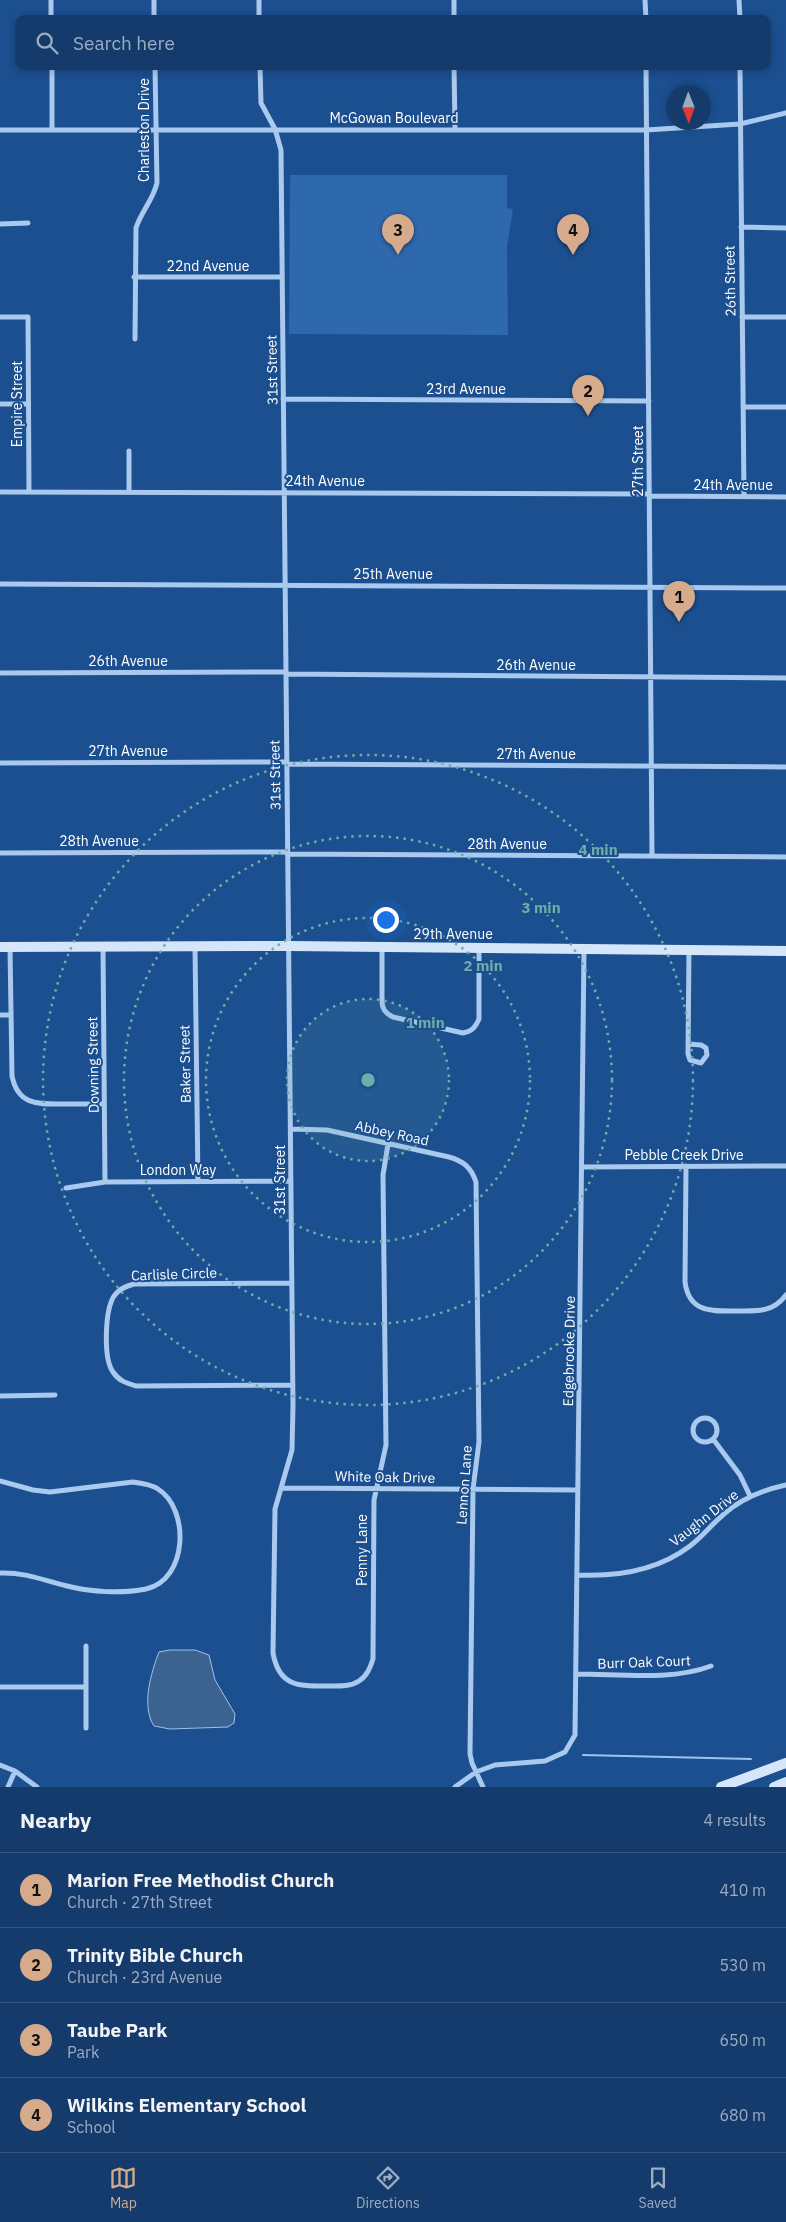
<!DOCTYPE html>
<html lang="en">
<head>
<meta charset="utf-8">
<style>
	body { margin:0; font-family:"IBM Plex Sans",sans-serif; background:#1d4271; color:#f1f3f6 }
	.compass { position:absolute; left:666px; top:85px; width:45px; height:45px; border-radius:50%; background:#143b6b; box-shadow:0 2px 8px #0003; rotate:179deg }
	.you { position:absolute; left:385px; top:919px; width:18px; height:18px; margin:-12px; border:4px solid #fff; border-radius:50%; background:#1a73e8; box-shadow:0 0 0 8px #1a73e833 }
	.badge { display:grid; place-items:center; width:32px; height:32px; border-radius:50%; background:#d6ab8b; color:#111; font-size:16px; font-weight:700 }
	.pin { position:absolute; translate:-50% -41px; filter:drop-shadow(0 1px 2px #0008) }
	.pin::after { content:''; position:absolute; top:26px; width:18px; height:15px; background:inherit; clip-path:polygon(0 0,100% 0,50% 100%) }
	.list { margin:0; padding:0; list-style:none }
	h2 { display:flex; justify-content:space-between; align-items:center; height:65px; margin:0; padding:0 20px; font-size:21px }
	h2 small { font-size:16px; font-weight:400; color:#9dadc1 }
	.list li { display:grid; grid-template-columns:32px 1fr auto; gap:15px; align-items:center; box-sizing:border-box; height:75px; padding:0 20px; border-top:1px solid #33557e }
	.list b { display:block; font-size:19px; white-space:nowrap }
	.list p { margin:0; font-size:16px; white-space:nowrap; color:#9dadc1 }
	.list em { font-size:16px; font-style:normal; color:#9dadc1 }
	.icon { flex:none; width:28px; height:28px; fill:none; stroke:currentColor; stroke-width:2; stroke-linecap:round; stroke-linejoin:round }
	.map { position:relative; flex:none; width:786px; height:1787px; overflow:hidden }
	.search { position:absolute; background:#143b6b; box-shadow:0 2px 8px #0003; left:15px; right:15px; top:15px; height:55px; display:flex; align-items:center; gap:12px; box-sizing:border-box; padding:0 18px; border-radius:10px; color:#9dadc1; font-size:19px }
	.sheet { height:365px; background:#143b6b }
	nav { display:flex; justify-content:space-around; align-items:center; box-sizing:border-box; height:70px; border-top:1px solid #33557e; background:#143b6b; font-size:14px; color:#9dadc1 }
	nav a { display:grid; justify-items:center; gap:2px }
	nav .on { color:#d6ab8b }
	.map>svg:first-child { display:block }
	.green { fill:#2e69ad }
	.water { fill:#3c6290; stroke:#9cc4f0 }
	.lines { fill:none; stroke-linecap:round; stroke-linejoin:round }
	.stream { stroke:#9cc4f0; stroke-width:2 }
	.street { stroke:#a9c9ee; stroke-width:5 }
	.secondary { stroke:#d6e6fa; stroke-width:10 }
	.ring { fill:none; stroke:#6fada8; stroke-width:2.5; stroke-dasharray:2.5 5 }
	.labels { text-anchor:middle; stroke-width:4; stroke-linejoin:round; paint-order:stroke }
	.street-label { font-size:14px; fill:#fff; stroke:#1b4f8f }
	.centre { fill:#6fada8; stroke:#1b4f8f; stroke-width:2.5 }
	.ring-label { font-size:15px; text-anchor:middle; font-weight:bold; fill:#6fada8; stroke:#1b4f8f; stroke-width:4; stroke-linejoin:round; paint-order:stroke }
</style>
</head>
<body>
<div class="map">
<svg width="786" height="1787" viewBox="0 0 786 1787">
	<rect width="100%" height="100%" fill="#1b4f8f"/>
	<path class="green" d="M290 175H507V208L513 209 507 247 508 335 289 334Z"/>
	<path class="water" d="M170 1650H195L209 1655 215 1680 235 1714 234 1723 228 1727 170 1729 154 1726C141 1706 151 1673 159 1652Z"/>
	<g class="lines">
		<path class="stream" d="M583 1755 751 1759"/>
		<path class="street" d="M51 0V19
			M154 0V19
			M259 0V19
			M454 0V19
			M645 0 646 19
			M739 0 740 19
			M52 66V130
			M260 66 261 103 275 129 281 150 293 1406 292 1450 275 1509 273 1653C279 1687 299 1686 328 1686 338 1686 350 1687 359 1681 367 1676 370 1668 373 1659L374 1500 386 1445 383 1175 388 1144
			M454 66 455 129
			M646 66 652 856
			M740 66 744 497
			M0 130H646L740 124 786 113
			M0 224 28 223
			M741 227 786 228
			M134 277H282
			M0 317H28L29 492
			M742 317H786
			M135 339 136 228C141 212 153 200 157 183L155 66
			M283 399 649 401
			M0 404H28
			M743 407H786
			M129 451V492
			M0 492 649 494
			M649 496 786 497
			M0 584 786 588
			M0 673 286 672
			M286 674 786 678
			M0 763 287 762
			M287 764 786 767
			M0 853 287 852
			M287 854 786 857
			M10 947 12 1076C18 1106 39 1104 64 1104 78 1104 91 1104 104 1104
			M103 947 105 1182
			M195 947 198 1182
			M382 947V1000C382 1009 385 1013 393 1017L463 1033C472 1031 475 1028 479 1019V948
			M0 1015H11
			M688 1044 701 1045 706 1048 707 1055 701 1063 690 1060 688 1054 689 950
			M291 1129 327 1130 449 1157C463 1161 471 1167 476 1182L479 1442 473 1489 470 1754 472 1763 483 1787
			M686 1166 685 1282C689 1313 712 1311 736 1311 756 1311 773 1313 786 1295
			M582 1167 786 1166
			M66 1188 105 1182 291 1181
			M292 1283 134 1284C126 1286 119 1289 114 1296 105 1310 103 1358 113 1372 119 1381 126 1383 136 1386L293 1385
			M0 1396 55 1395
			M693 1430a12 12 0 1 1 24 0a12 12 0 1 1-24 0Z
			M713 1439 740 1475 750 1496
			M0 1481 33 1490 50 1492 133 1482C141 1483 151 1484 158 1489 190 1509 188 1580 146 1589 121 1594 91 1592 67 1586 43 1580 24 1572 0 1573
			M281 1488 578 1490
			M577 1575C618 1577 657 1571 690 1546 703 1536 712 1524 724 1514 742 1498 763 1490 786 1485
			M86 1646V1728
			M577 1674C619 1674 672 1681 711 1666
			M0 1687H86
			M0 1765 15 1771 37 1787
			M8 1787 15 1771
			M455 1787 476 1772 495 1765 545 1761 565 1752 575 1735 584 949"/>
		<path class="secondary" d="M0 947 289 946 786 951
			M721 1787 786 1763
			M774 1787 786 1782"/>
	</g>
	<circle cx="368" cy="1080" r="81" fill="#6fada8" fill-opacity=".12"/>
	<g class="ring">
		<circle cx="368" cy="1080" r="81"/>
		<circle cx="368" cy="1080" r="162"/>
		<circle cx="368" cy="1080" r="244"/>
		<circle cx="368" cy="1080" r="325"/>
	</g>
	<g class="labels">
		<g class="street-label">
			<text x="394" y="123">McGowan Boulevard</text>
			<text transform="translate(144 130) rotate(-90)" y="5">Charleston Drive</text>
			<text x="208" y="271">22nd Avenue</text>
			<text transform="translate(730 281) rotate(-91)" y="5">26th Street</text>
			<text transform="translate(272 370) rotate(-91)" y="5">31st Street</text>
			<text x="466" y="394">23rd Avenue</text>
			<text transform="translate(17 404) rotate(-90)" y="5">Empire Street</text>
			<text transform="translate(638 461) rotate(-90)" y="5">27th Street</text>
			<text x="325" y="486">24th Avenue</text>
			<text x="733" y="490">24th Avenue</text>
			<text x="393" y="579">25th Avenue</text>
			<text x="128" y="666">26th Avenue</text>
			<text x="536" y="670">26th Avenue</text>
			<text x="128" y="756">27th Avenue</text>
			<text x="536" y="759">27th Avenue</text>
			<text transform="translate(275 775) rotate(-91)" y="5">31st Street</text>
			<text x="99" y="846">28th Avenue</text>
			<text x="507" y="849">28th Avenue</text>
			<text x="453" y="939">29th Avenue</text>
			<text transform="translate(185 1064) rotate(-91)" y="5">Baker Street</text>
			<text transform="translate(93 1065) rotate(-91)" y="5">Downing Street</text>
			<text transform="translate(392 1133) rotate(12)" y="5">Abbey Road</text>
			<text x="684" y="1160">Pebble Creek Drive</text>
			<text x="178" y="1175">London Way</text>
			<text transform="translate(280 1180) rotate(-90)" y="5">31st Street</text>
			<text transform="translate(174 1274) rotate(-2)" y="5">Carlisle Circle</text>
			<text transform="translate(569 1351) rotate(-89)" y="5">Edgebrooke Drive</text>
			<text transform="translate(385 1477) rotate(1)" y="5">White Oak Drive</text>
			<text transform="translate(464 1485) rotate(-86)" y="5">Lennon Lane</text>
			<text transform="translate(704 1518) rotate(-38)" y="5">Vaughn Drive</text>
			<text transform="translate(362 1550) rotate(-90)" y="5">Penny Lane</text>
			<text transform="translate(644 1662) rotate(-2)" y="5">Burr Oak Court</text>
		</g>
	</g>
	<circle cx="368" cy="1080" r="8" class="centre"/>
	<g class="ring-label">
		<text x="598" y="855">4 min</text>
		<text x="541" y="913">3 min</text>
		<text x="483" y="971">2 min</text>
		<text x="425" y="1028">1 min</text>
	</g>
</svg>
<svg class="compass" viewBox="-18 -18 36 36"><path d="M0-13l5 13h-10z" fill="#e53935"/><path d="M0 13l5-13h-10z" fill="#9dadc1"/></svg>
<div class="you"></div>
<div class="pin badge" style="left:679px;top:622px">1</div>
<div class="pin badge" style="left:588px;top:416px">2</div>
<div class="pin badge" style="left:398px;top:255px">3</div>
<div class="pin badge" style="left:573px;top:255px">4</div>
<div class="search"><svg class="icon" aria-label="search" viewBox="0 0 24 24"><circle cx="10" cy="10" r="6"/><path d="M15 15l6 6"/></svg>Search here</div>
</div>
<section class="sheet">
<h2>Nearby<small>4 results</small></h2>
<ul class="list">
<li><span class="badge">1</span><div><b>Marion Free Methodist Church</b><p>Church · 27th Street</p></div><em>410 m</em></li>
<li><span class="badge">2</span><div><b>Trinity Bible Church</b><p>Church · 23rd Avenue</p></div><em>530 m</em></li>
<li><span class="badge">3</span><div><b>Taube Park</b><p>Park</p></div><em>650 m</em></li>
<li><span class="badge">4</span><div><b>Wilkins Elementary School</b><p>School</p></div><em>680 m</em></li>
</ul>
</section>
<nav>
<a class="on"><svg class="icon" aria-label="map" viewBox="0 0 24 24"><path d="M3 6l6-2 6 2 6-2v14l-6 2-6-2-6 2zM9 4v14M15 6v14"/></svg>Map</a>
<a><svg class="icon" aria-label="directions" viewBox="0 0 24 24"><path d="M12 3l9 9-9 9-9-9zM9 14v-3h6M13 9l2 2-2 2"/></svg>Directions</a>
<a><svg class="icon" aria-label="saved" viewBox="0 0 24 24"><path d="M7 4h10v16l-5-4-5 4z"/></svg>Saved</a>
</nav>
</body>
</html>
